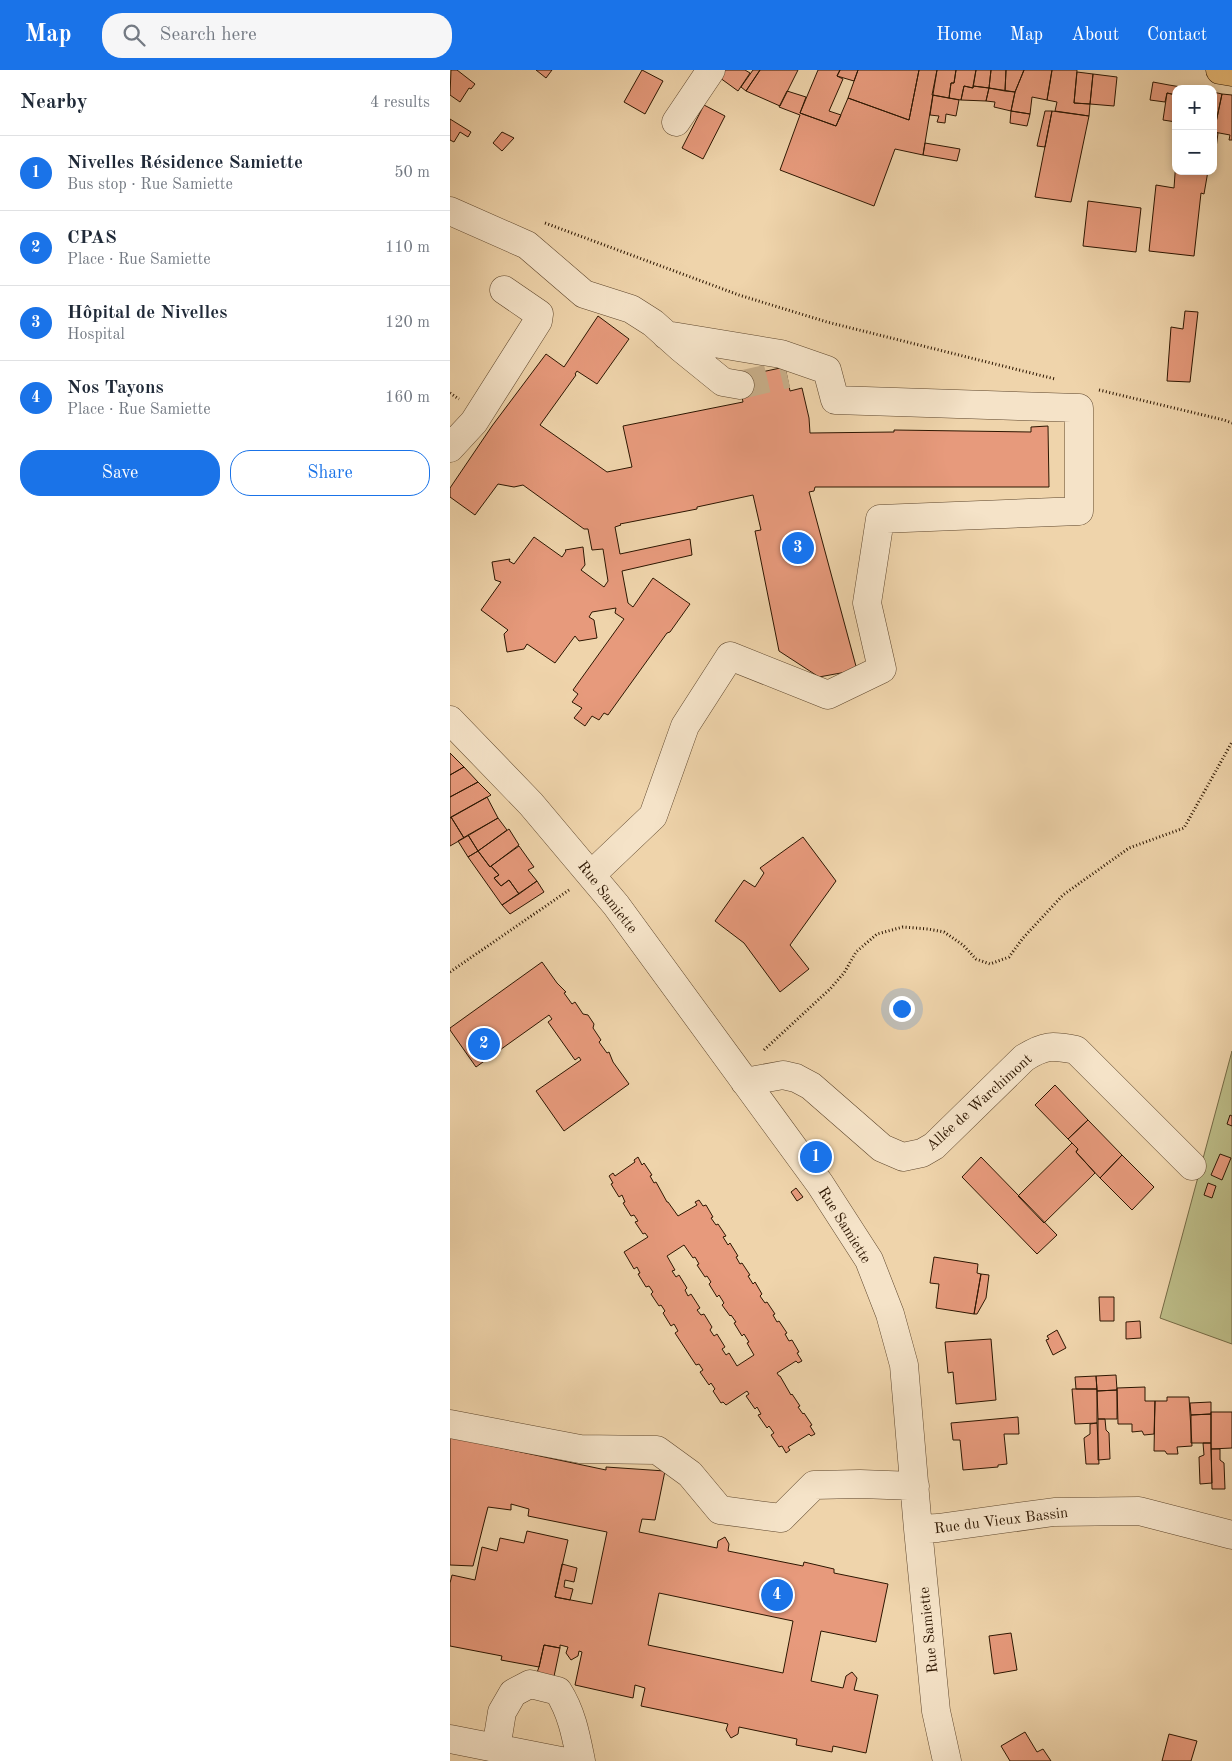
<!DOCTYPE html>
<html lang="en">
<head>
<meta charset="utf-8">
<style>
	body { margin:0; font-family:"Old Standard TT",serif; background:#f6f6f7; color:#1f2937 }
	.controls { position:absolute; right:15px; top:15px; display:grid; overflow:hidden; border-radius:10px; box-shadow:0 2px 8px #0003 }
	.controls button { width:45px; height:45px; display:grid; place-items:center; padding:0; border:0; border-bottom:1px solid #e0e1e3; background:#fff; color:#1f2937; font:25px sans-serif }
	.you { position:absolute; left:451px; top:938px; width:18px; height:18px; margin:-12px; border:4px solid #fff; border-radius:50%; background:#1a73e8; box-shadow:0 0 0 8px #1a73e833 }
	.badge { display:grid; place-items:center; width:32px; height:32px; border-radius:50%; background:#1a73e8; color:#fff; font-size:16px; font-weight:700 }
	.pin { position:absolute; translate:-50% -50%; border:2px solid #fff; box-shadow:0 1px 5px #0006 }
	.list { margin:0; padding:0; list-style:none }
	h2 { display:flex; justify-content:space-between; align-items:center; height:65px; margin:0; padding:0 20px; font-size:21px }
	h2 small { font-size:16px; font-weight:400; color:#747a83 }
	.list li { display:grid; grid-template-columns:32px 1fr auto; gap:15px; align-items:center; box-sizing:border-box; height:75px; padding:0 20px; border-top:1px solid #e0e1e3 }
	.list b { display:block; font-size:19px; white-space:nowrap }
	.list p { margin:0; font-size:16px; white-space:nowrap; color:#747a83 }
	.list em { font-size:16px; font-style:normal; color:#747a83 }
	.actions { display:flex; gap:10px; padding:15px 20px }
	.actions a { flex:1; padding:11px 0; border:1px solid #1a73e8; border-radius:20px; text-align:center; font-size:18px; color:#1a73e8 }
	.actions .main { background:#1a73e8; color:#fff }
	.icon { flex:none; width:28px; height:28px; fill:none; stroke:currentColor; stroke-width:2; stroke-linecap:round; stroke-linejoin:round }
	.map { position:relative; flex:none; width:782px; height:1691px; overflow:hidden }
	header { display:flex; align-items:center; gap:30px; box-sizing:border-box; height:70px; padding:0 25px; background:#1a73e8; color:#fff }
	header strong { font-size:24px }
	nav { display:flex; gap:28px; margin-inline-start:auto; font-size:18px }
	.search { width:350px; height:45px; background:#f6f6f7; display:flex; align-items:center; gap:12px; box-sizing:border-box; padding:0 18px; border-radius:20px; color:#747a83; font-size:19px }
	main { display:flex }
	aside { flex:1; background:#fff }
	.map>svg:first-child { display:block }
	.green { fill:#bcbc87; stroke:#746944 }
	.building { fill:#e79a7c; stroke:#2d1601; fill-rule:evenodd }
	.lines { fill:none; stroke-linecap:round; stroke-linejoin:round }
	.minor-tunnel { stroke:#c8ae89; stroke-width:28; stroke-dasharray:28 14; stroke-linecap:butt }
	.minor-casing { stroke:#5e462c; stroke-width:29 }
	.major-casing { stroke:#2d1601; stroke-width:29 }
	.path { stroke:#2d1601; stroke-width:3; stroke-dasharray:1 2.5; stroke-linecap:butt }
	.minor { stroke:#f5e3c8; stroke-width:28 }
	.major { stroke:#e8ba76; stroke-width:28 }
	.labels { text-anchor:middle; stroke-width:4.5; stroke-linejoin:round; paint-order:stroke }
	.street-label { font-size:15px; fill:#2d1601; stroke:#f5e3c8 }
</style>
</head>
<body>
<header>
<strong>Map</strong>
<div class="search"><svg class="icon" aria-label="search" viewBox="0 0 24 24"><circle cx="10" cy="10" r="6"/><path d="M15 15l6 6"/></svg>Search here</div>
<nav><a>Home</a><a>Map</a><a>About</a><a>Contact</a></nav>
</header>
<main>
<aside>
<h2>Nearby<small>4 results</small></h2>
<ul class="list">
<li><span class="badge">1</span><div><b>Nivelles Résidence Samiette</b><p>Bus stop · Rue Samiette</p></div><em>50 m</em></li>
<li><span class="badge">2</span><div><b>CPAS</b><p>Place · Rue Samiette</p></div><em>110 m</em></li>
<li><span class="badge">3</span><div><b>Hôpital de Nivelles</b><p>Hospital</p></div><em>120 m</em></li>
<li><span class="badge">4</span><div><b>Nos Tayons</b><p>Place · Rue Samiette</p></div><em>160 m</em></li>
</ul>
<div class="actions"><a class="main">Save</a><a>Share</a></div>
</aside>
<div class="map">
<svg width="782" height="1691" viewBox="0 0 782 1691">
	<rect width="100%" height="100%" fill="#efd4ab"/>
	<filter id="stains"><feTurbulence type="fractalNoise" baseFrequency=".004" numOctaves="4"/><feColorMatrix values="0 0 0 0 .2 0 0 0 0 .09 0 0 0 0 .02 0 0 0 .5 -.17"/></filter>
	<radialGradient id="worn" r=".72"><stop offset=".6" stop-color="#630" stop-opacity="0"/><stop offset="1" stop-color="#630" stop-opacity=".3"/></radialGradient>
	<path class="green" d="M782 981V1274L710 1248Z"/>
	<path class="building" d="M1 0H7L25 14 21 19 19 18 10 32 0 25Z
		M86 0H102L96 8Z
		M192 0 213 11 195 44 174 32Z
		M269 0H295L300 3 288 21 266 5Z
		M303 0H310L296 21 291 17Z
		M310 0H348L330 36 296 21Z
		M368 0H390L387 6 393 9 379 41 391 45 386 56 350 43Z
		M390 0H408L404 11 387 6Z
		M408 0H469L459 50 398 28Z
		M469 0H487L473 85 445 79 424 136 330 100 350 45 329 37 337 21 356 27 350 43 386 56 398 28 459 50Z
		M487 0H506L504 13H501L499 28 482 25Z
		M506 0H526L523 18 514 16 511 30 499 28 501 13H504Z
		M526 0H541L539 18 523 16Z
		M541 0H556L555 21 539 18Z
		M556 0H574L565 22 555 21Z
		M574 0H602L597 30 582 27 580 44 561 41 565 22Z
		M602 0H627L624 33 640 34 639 46 605 41 607 32 597 30Z
		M627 2 643 4 640 34 624 33Z
		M643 4 667 7 664 36 640 34Z
		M703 12 719 15 743 19H726V25L717 23 715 32 700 30Z
		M514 16 523 18V16L539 18 536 31 511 30Z
		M539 18 565 22 561 41 544 37 545 32 536 31Z
		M763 22 772 24 764 62 768 63 765 86H763Z
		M717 23 726 25V52L713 50Z
		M772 24 782 25V70H779L780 65 764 62Z
		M483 25 509 30 506 46 496 44 495 53 487 52 489 46 480 45Z
		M254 35 275 46 253 89 232 78Z
		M561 41 580 44 577 56 560 53Z
		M595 41H602L595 77 587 76Z
		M602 41 639 46 621 132 585 127Z
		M0 49 21 62 18 67 10 62 4 72 0 70Z
		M52 62 64 68 52 81 43 73Z
		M475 73 510 79 507 91 473 85Z
		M726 90V101H758L754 124 751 123 744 186 699 181 706 115 724 118Z
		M638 131 691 138 686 182 633 176Z
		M735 241 748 242 740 312 717 311 721 257 733 259Z
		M148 246 179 269 147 314 127 301 125 304 126 305 90 355 157 402 182 397 173 356 293 332 288 307 335 297 340 321 352 318 359 348 360 363 444 362V360L581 362V357L598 356 599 417H365L364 421 359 422 407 600 369 607 329 581 305 461 311 460 303 425 247 437V439L170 454 171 455 165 457 170 484 240 469 242 485 172 501 178 533 183 537 203 508 240 534 220 562 217 563 158 645 154 643 149 650 142 646 135 656 124 648 132 638 122 632 128 624 123 620 174 549 165 543 166 538 142 542 139 547 144 550 147 568 129 571 125 566 105 593 77 574 74 579 57 582 54 564 58 560 31 540 51 512 45 510 42 492 60 489 59 491 64 494 84 467 112 487 116 481 115 480 133 477 135 495 131 500 154 517 158 511 153 479 142 480 138 459H134L73 415 64 417 48 414 25 445 0 427V418L42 356 96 284 114 297Z
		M0 683 14 697 0 705Z
		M14 697 28 712 0 727V705Z
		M28 712 41 725 0 748V727Z
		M37 727 48 748 14 768 1 747Z
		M1 747 14 768 0 776V748Z
		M48 748 57 760 28 781 18 765Z
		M59 759 69 775 40 797 28 781Z
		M18 765 28 781 18 787 8 771Z
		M353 767 386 811 340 875 359 899 330 922 294 873 265 851 294 810 305 817 314 803 310 798Z
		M69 776 84 797 78 800 87 811 69 824 59 810 51 816 44 808 49 805 41 796Z
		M28 781 40 797 41 796 49 805 44 808 51 816 59 810 69 824 52 835 18 787Z
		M87 811 94 822 60 844 52 835Z
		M92 892 107 913 116 922 114 923 122 934 125 932 133 944 138 945 144 954 143 958 151 970 149 972 157 983 159 982 163 992 179 1014 114 1061 86 1021 131 990 129 987 125 990 98 952 102 949 99 945 26 997 0 960V958Z
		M605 1015 638 1050 618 1069 585 1035Z
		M780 1045 782 1046V1056L777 1054Z
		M638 1050 672 1085 650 1108 626 1082 628 1079 618 1069Z
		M622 1073 628 1079 626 1082 645 1103 594 1153 568 1126Z
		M770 1084 781 1088 772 1110 761 1105Z
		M672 1085 704 1117 682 1140 650 1108Z
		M188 1087 192 1095 194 1093 202 1105 200 1106 204 1113 206 1112 217 1132H218L228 1146 247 1135 245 1132 249 1130 253 1136 256 1135 263 1147 261 1148 266 1155 268 1154 276 1166 273 1167 278 1175 280 1173 288 1186 286 1187 290 1194 292 1193 300 1205 298 1206 303 1214 305 1212 312 1224 310 1226 315 1233 317 1232 325 1244 323 1245 327 1252 329 1251 337 1263 335 1264 339 1271 342 1270 349 1282 347 1283 352 1291 348 1293 346 1291 327 1303 329 1306H330L341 1325 342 1324 350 1336 348 1337 353 1344 354 1343 362 1355 360 1356 365 1364 361 1366 359 1364 338 1377 340 1380 336 1383 332 1376 329 1377 321 1365 324 1363 319 1356 317 1358 308 1345 311 1344 307 1337 305 1339 296 1326 299 1324 297 1321 276 1335 273 1332 271 1333 263 1321 265 1319 261 1313 259 1315 250 1302 253 1300 249 1294 246 1295 225 1263 228 1261 224 1254 221 1256 213 1243 215 1241 211 1235 209 1236 201 1224 203 1222 199 1216 196 1217 188 1204 190 1203 187 1197 184 1199 174 1182 198 1167 195 1163 193 1164 185 1152 188 1151 184 1145 181 1146 173 1133 175 1132 172 1125 169 1127 161 1114 163 1113 159 1106 163 1103 165 1106 185 1092 184 1090ZM234 1175 243 1188 245 1187 249 1194 247 1195 255 1207 257 1206 261 1212 259 1214 267 1227 269 1225 274 1233 272 1235 280 1246 281 1245 286 1252 284 1253 292 1266 294 1264 299 1272 297 1273 304 1285 287 1296 279 1283 276 1285 272 1279 275 1277 267 1264 264 1266 260 1260 262 1257 254 1244 251 1245 247 1240 250 1238 241 1224 238 1226 235 1220 237 1218 229 1205 226 1207 222 1201 225 1200 217 1186Z
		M531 1087 607 1165 587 1184 512 1107Z
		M758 1113 766 1116 762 1128 754 1125Z
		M346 1118 353 1127 347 1131 341 1122Z
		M484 1187 528 1194 527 1203 531 1204 524 1244 486 1238 489 1214 480 1213Z
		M531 1204 539 1205 536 1228 527 1244H524Z
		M649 1227H664V1251H650Z
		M690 1251 691 1268 676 1269V1252Z
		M607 1260 616 1278 603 1285 596 1270 599 1269 597 1266Z
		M541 1269 546 1330 506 1334 503 1302 498 1303 495 1272Z
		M666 1305 667 1320 647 1321 646 1306Z
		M646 1306 647 1319H626L625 1307Z
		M695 1317V1331H705L704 1364 694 1365 692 1361 682 1362V1354H668L667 1318Z
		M622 1319H647V1353L625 1354Z
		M667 1320V1349H648L647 1321Z
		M717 1327H739L742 1376 727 1377 728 1384H717L715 1381H704L705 1331H717Z
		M761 1332V1344L741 1345 740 1333Z
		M761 1342H782V1378L761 1379Z
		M761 1344V1373H741V1345Z
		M568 1347 569 1364H554L557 1394 548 1395V1397L513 1400 510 1370H503L501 1353Z
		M648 1349H655L656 1360 659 1363 660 1389 648 1390Z
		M647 1353 649 1394H636L634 1368 640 1364V1354Z
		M0 1367 156 1400V1397L215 1401 205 1450 192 1449 189 1462 267 1478 268 1471 275 1467 279 1474 278 1481 353 1496 354 1492 384 1499V1503L438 1514 426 1572 371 1561 361 1611 393 1618 396 1606 402 1602 407 1608 404 1620 428 1625 416 1683 383 1676 382 1682 346 1675 347 1669 289 1657 288 1664 281 1668 276 1660 278 1654 191 1636 195 1618 185 1615 183 1628 125 1615 132 1582 129 1581 128 1586 121 1590 116 1583 118 1577 110 1575V1578L94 1575 89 1597 51 1590 52 1586 0 1576V1513L2 1505 25 1510 32 1477 47 1481 50 1468 74 1473 77 1461 118 1470 105 1527 142 1534 157 1462 78 1446 79 1439 61 1434V1440L38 1437 23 1496 0 1495ZM209 1523 343 1551 333 1603 198 1575Z
		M753 1373H761L762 1413 750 1414 749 1387 754 1385Z
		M761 1379H770V1390L774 1393 775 1419H762Z
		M112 1494 127 1498 124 1512 115 1510 114 1517 123 1519 120 1530 105 1527Z
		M561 1563 567 1600 544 1604 539 1566Z
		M94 1575 110 1578 103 1611 85 1608 89 1597Z
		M575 1662 587 1682 593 1679 601 1691H560L551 1676Z
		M719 1664 747 1671 741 1691H712Z"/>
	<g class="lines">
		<path class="minor-tunnel" d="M290 315 337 304"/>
		<defs>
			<path id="minor" d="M226 52 261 0
				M0 141 77 175 134 224 181 239 203 253 231 278 273 312 290 315
				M216 265 331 284 377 300
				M0 378 24 352 88 251 89 244 54 220
				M0 650 81 734 166 835 370 1114 419 1190 440 1244 454 1295 468 1459 486 1641 497 1691
				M142 804 203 746 235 656 280 586 378 625 432 599 417 533 430 449 629 441V338L385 330 377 300
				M295 1012 333 1005 346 1008 361 1016 432 1078 453 1087 472 1083 484 1076 574 988C595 975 602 975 626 980L742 1096
				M0 1354 130 1379 207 1380 240 1404 270 1440 331 1448 364 1415 410 1414 465 1416
				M468 1459 488 1458 604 1442 689 1441 782 1465
				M0 1669 111 1691
				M46 1679 52 1642 63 1623 80 1614 108 1621C122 1643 126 1666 131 1691"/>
			<path id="major" d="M770 0 782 2"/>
		</defs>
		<use href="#minor" class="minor-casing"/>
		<use href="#major" class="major-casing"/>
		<path class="path" d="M95 153 289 225 377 252 605 309
			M649 320 774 350 782 353
			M0 323 9 329
			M0 902 119 820
			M314 980 380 919 394 903 406 882 427 864 453 857 478 859 494 862 513 875 526 889 540 894 559 887 573 868 613 825 679 778 734 758 782 672"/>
		<use href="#minor" class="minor"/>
		<use href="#major" class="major"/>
	</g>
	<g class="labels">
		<g class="street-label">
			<text transform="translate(158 827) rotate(52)" y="5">Rue Samiette</text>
			<text transform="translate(529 1032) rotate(-42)" y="5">Allée de Warchimont</text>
			<text transform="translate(395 1155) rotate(58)" y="5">Rue Samiette</text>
			<text transform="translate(551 1450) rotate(-7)" y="5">Rue du Vieux Bassin</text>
			<text transform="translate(478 1560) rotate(-96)" y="5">Rue Samiette</text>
		</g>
	</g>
	<rect width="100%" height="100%" filter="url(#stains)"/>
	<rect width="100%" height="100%" fill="url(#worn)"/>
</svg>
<div class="controls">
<button>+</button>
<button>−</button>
</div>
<div class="you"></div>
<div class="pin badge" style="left:366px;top:1087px">1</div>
<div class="pin badge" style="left:34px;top:974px">2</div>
<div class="pin badge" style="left:348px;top:478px">3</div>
<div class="pin badge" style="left:327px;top:1525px">4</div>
</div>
</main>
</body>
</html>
